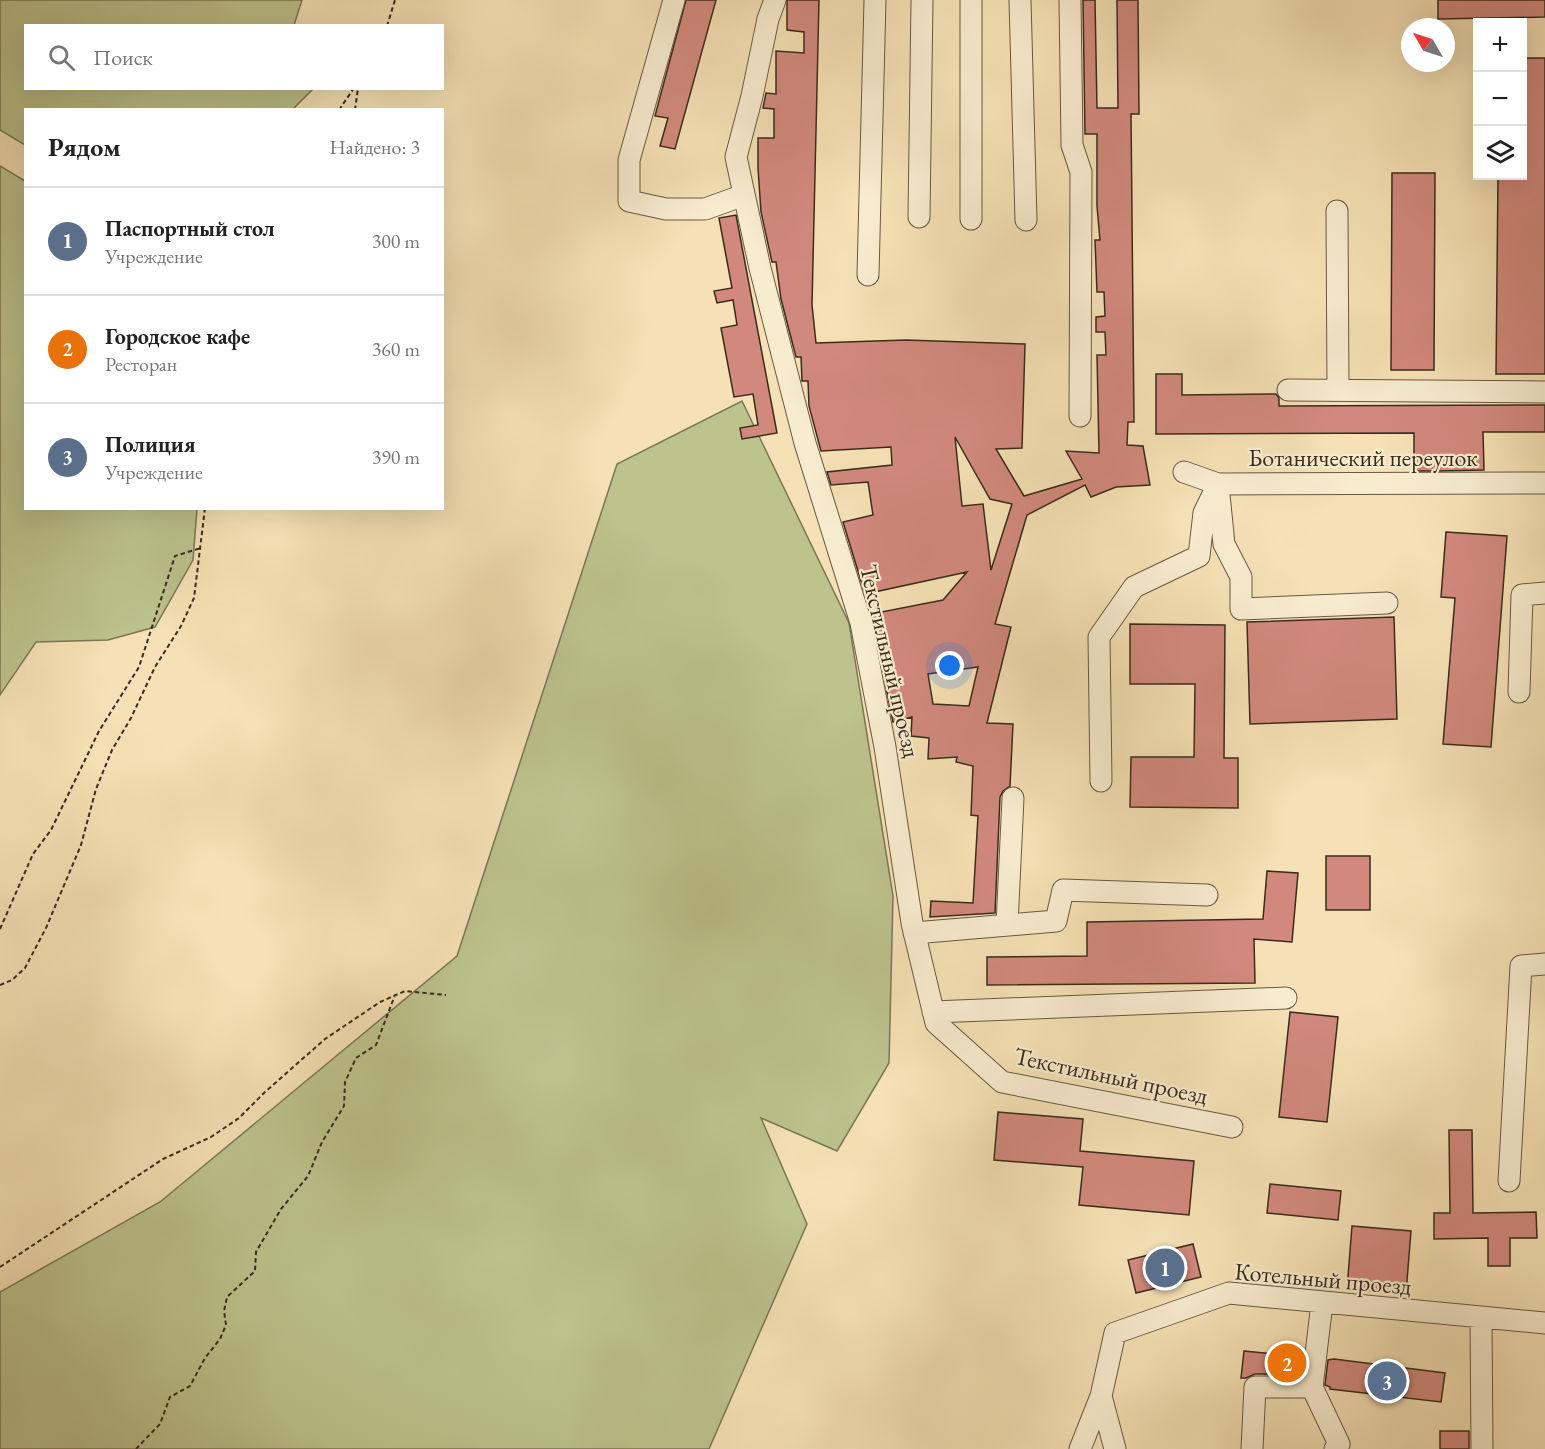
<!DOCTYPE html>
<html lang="ru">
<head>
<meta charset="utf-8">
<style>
	body { margin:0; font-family:"EB Garamond",serif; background:#f6f6f6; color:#222 }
	.controls { position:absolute; right:18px; top:18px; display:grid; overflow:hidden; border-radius:0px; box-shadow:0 6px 24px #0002 }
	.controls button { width:54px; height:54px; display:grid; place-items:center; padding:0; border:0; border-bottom:2px solid #e0e0e0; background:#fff; color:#222; font:30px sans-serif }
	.compass { position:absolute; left:1401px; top:18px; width:54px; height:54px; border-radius:50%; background:#fff; box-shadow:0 6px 24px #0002; rotate:309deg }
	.you { position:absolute; left:950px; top:666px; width:21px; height:21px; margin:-15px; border:4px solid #fff; border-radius:50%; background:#1a73e8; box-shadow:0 0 0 9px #1a73e833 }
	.badge { display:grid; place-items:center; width:39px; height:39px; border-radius:50%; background:#ea580c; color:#fff; font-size:20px; font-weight:700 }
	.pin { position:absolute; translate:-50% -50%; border:3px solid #fff; box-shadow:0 2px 6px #0006 }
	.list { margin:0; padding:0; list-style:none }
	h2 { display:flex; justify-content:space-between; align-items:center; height:78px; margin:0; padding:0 24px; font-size:26px }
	h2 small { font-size:20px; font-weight:400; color:#767676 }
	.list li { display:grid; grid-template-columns:39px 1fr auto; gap:18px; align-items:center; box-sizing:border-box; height:108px; padding:0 24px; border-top:2px solid #e0e0e0 }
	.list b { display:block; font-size:22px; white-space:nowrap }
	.list p { margin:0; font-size:20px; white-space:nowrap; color:#767676 }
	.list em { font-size:20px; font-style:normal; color:#767676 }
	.icon { flex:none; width:33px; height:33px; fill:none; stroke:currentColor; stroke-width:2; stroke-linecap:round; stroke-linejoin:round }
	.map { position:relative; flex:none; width:1545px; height:1449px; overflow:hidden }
	.search { position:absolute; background:#fff; box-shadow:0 6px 24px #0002; left:24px; top:24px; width:420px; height:66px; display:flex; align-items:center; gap:15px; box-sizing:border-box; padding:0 21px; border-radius:0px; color:#767676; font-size:22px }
	.panel { position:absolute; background:#fff; box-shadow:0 6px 24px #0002; left:24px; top:108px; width:420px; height:402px; border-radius:0px }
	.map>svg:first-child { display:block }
	.green { fill:#bcc38d; stroke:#7b7754; stroke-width:1.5 }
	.building { fill:#d1897d; stroke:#3a2b1c; stroke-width:1.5; fill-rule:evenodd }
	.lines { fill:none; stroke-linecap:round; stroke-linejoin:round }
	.minor-casing { stroke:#695842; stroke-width:23 }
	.path { stroke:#3a2b1c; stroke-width:2; stroke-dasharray:4.5 3; stroke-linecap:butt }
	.minor { stroke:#f8eccf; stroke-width:21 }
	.labels { text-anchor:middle; stroke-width:4.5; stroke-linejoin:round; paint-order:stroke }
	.street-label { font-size:24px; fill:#3a2b1c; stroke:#f8eccf }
</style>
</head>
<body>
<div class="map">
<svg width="1545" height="1449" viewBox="0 0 1545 1449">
	<rect width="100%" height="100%" fill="#f5e1b5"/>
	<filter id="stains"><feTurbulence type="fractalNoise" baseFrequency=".00333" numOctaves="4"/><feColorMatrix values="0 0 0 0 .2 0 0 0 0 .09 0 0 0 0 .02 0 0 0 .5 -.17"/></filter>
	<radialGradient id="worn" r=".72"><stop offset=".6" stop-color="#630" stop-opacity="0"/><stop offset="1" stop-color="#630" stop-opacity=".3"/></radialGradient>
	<path class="green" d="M0 0H302L294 25 26 26V88L313 89 293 109 26 110 25 145 0 130Z
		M0 166 25 181 26 508 197 509 193 560 155 627 108 640 36 642 0 695Z
		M742 401 849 623 893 896 889 1063 837 1151 761 1118 807 1224 709 1449H0V1292L160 1202 457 956 617 464Z"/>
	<path class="building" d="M686 0H716L675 149 660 146 668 118 655 116Z
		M787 0H819L812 305 816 343 906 340 1025 344 1022 448 996 449 1024 496 1082 479 1066 451 1099 453 1097 355H1106L1105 332H1096V317L1105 316 1104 292H1097L1095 240H1100L1097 206V134H1085L1083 0H1095L1097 108H1118L1117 0H1138L1139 114H1131L1134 422H1128L1127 445 1143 446 1150 485 1116 487 1091 497 1085 485 1027 515 995 624 1011 627 987 723 1013 724 1010 786 1003 791 1000 797 995 913 930 917 931 901 973 903 978 816 971 815 973 766 956 762 957 757 928 759 929 738 911 736 912 717 893 722 871 614 943 600 967 572 865 594 843 522 873 515 868 482 831 485 827 472 892 465 891 447 821 451 809 406 808 381H802L801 357H796L781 299 776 262H772L761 212 758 168V138H774V109L763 108 766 93 776 94V51L804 53V32L787 30ZM955 437 990 499 1012 504 991 570 983 504 962 506ZM978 667 969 706 933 704 928 674Z
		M1438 0H1545V17L1438 19Z
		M1522 58H1545V374H1496L1498 176H1522Z
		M1392 173H1435L1434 370H1391Z
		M736 215 777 433 742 439 740 428 758 425 753 394 734 397 721 328 737 325 733 300 717 303 714 291 732 288 719 218Z
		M1156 374H1182V395L1276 394 1279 398V406L1545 405V432H1483L1484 470 1439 471H1414V433L1156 434Z
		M1446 532 1507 536 1491 747 1443 744 1455 598 1441 597Z
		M1394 617 1397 719 1250 724 1247 622Z
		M1130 624 1225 625 1224 758H1238V808L1130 807 1131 757H1194L1195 684H1130Z
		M1326 856H1370V910H1326Z
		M1267 871 1298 873 1292 942 1254 939 1255 983 987 985V957L1087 956V922L1263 919Z
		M1290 1012 1338 1017 1327 1122 1279 1117Z
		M998 1112 1083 1119 1080 1151 1194 1161 1189 1215 1079 1205 1083 1167 994 1160Z
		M1449 1130H1472L1473 1213 1536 1212 1537 1238H1510V1266H1488V1238L1434 1239V1213H1450Z
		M1270 1184 1341 1191 1338 1220 1267 1213Z
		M1352 1226 1411 1231 1406 1293 1347 1289Z
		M1193 1244 1201 1277 1136 1293 1128 1260Z
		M1244 1351 1303 1357 1301 1374H1255L1246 1378H1241Z
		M1334 1359 1445 1373 1441 1402 1330 1389V1387L1325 1385 1328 1360Z
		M1440 1431H1469V1449H1440Z"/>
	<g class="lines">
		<defs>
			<path id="minor" d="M674 0 629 160V201L666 209H705L744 195
				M775 0 768 19 752 96 736 157 760 268 805 443 861 623 885 747 912 923 936 1023 1002 1082 1232 1127
				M1020 0 1026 220
				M1070 0 1072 145 1081 172 1080 416
				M1337 211 1338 390
				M919 217 922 0
				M971 219V0
				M868 275 875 0
				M1288 390 1545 392
				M1184 472 1218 484 1545 483
				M1218 485 1224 544 1241 577V609L1387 603
				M1519 692 1522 595 1545 593
				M1101 781 1099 637 1134 587 1199 556 1204 513 1218 484
				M1007 925 1013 798
				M914 933 1056 921 1063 890 1207 895
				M933 1012 1286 998
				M1509 1181 1521 966 1545 964
				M1322 1303 1312 1387 1339 1444 1335 1449
				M1481 1317 1482 1449
				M1080 1449 1101 1396
				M1115 1449 1101 1396 1115 1333 1229 1293 1545 1323
				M1252 1449 1255 1387H1312"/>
		</defs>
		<use href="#minor" class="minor-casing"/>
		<path class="path" d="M387 26 395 0
			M339 110 354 88
			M355 110 358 88
			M0 929 33 854 51 830 99 731 139 667 175 556 201 548
			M0 985 12 980 25 968 46 928 81 845 96 789 112 750 131 718 155 667 181 626 194 598 205 508
			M0 1267 163 1159 211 1137 239 1118 265 1092 325 1039 380 1002 405 991 446 995
			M136 1449 160 1424 170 1397 190 1386 205 1358 220 1339 226 1325 224 1311 227 1297 255 1271 256 1252 281 1209 308 1176 322 1142 344 1106 345 1082 356 1058 376 1045 395 995"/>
		<use href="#minor" class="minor"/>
	</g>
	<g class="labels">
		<g class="street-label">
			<text x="1363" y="466">Ботанический переулок</text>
			<text transform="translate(890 661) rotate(77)" y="8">Текстильный проезд</text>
			<text transform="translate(1111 1076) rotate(12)" y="8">Текстильный проезд</text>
			<text transform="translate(1323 1279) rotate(5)" y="8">Котельный проезд</text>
		</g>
	</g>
	<rect width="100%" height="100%" filter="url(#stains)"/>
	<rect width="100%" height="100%" fill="url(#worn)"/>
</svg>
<div class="controls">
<button>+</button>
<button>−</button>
<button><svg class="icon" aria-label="layers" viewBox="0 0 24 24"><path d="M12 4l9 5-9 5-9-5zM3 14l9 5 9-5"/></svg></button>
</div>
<svg class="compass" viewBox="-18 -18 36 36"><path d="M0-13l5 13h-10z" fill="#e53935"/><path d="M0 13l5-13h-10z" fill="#767676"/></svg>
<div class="you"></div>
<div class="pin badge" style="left:1165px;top:1268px;background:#5c6f8a">1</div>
<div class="pin badge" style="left:1287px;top:1363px;background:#e8710a">2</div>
<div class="pin badge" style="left:1387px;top:1381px;background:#5c6f8a">3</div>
<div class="search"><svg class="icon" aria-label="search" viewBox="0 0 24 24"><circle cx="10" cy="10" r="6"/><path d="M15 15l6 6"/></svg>Поиск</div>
<section class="panel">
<h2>Рядом<small>Найдено: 3</small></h2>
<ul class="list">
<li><span class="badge" style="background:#5c6f8a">1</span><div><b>Паспортный стол</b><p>Учреждение</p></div><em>300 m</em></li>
<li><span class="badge" style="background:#e8710a">2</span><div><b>Городское кафе</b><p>Ресторан</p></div><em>360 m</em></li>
<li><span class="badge" style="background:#5c6f8a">3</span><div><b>Полиция</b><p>Учреждение</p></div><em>390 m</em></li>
</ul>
</section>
</div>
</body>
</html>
